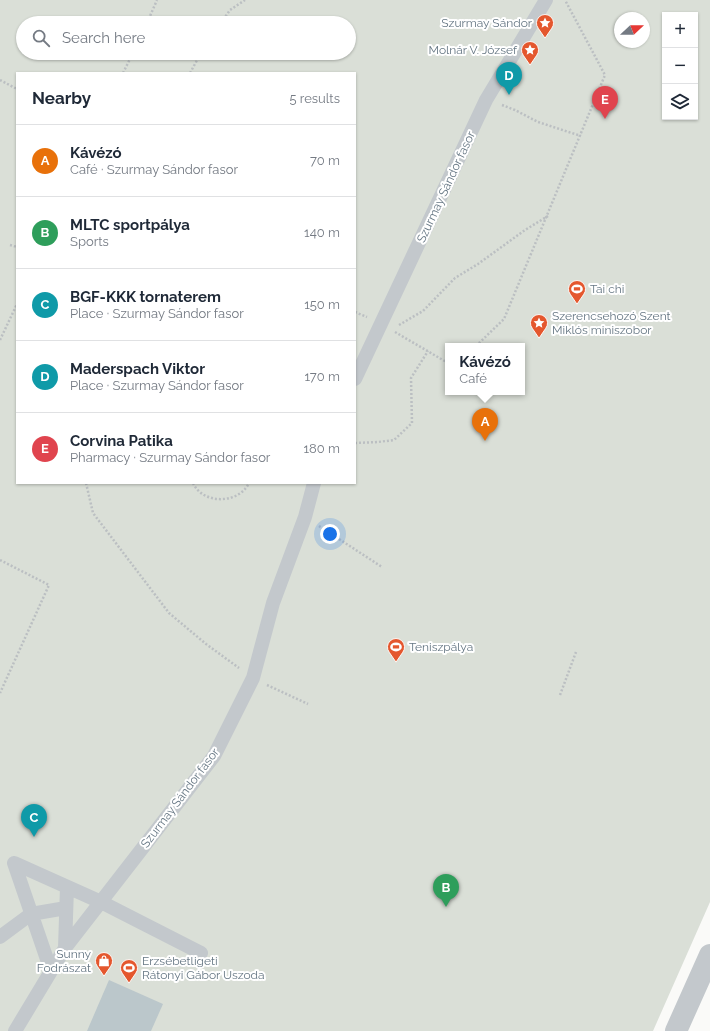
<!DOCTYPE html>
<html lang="en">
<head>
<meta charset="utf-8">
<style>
	body { margin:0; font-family:Raleway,sans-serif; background:#f2f2f3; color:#1f2937 }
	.controls { position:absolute; right:12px; top:12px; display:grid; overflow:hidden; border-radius:0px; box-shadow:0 1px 3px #0004 }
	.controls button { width:36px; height:36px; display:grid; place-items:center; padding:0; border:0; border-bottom:1px solid #e0e1e3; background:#fff; color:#1f2937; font:20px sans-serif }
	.compass { position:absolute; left:614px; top:12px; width:36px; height:36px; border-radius:50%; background:#fff; box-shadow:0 1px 3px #0004; rotate:68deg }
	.you { position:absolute; left:330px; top:534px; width:14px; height:14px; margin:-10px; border:3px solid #fff; border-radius:50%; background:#1a73e8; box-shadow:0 0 0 6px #1a73e833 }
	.badge { display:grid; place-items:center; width:26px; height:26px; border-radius:50%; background:#ea580c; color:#fff; font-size:13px; font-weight:700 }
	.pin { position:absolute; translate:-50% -33px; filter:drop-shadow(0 1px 2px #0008) }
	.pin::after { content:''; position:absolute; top:21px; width:14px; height:12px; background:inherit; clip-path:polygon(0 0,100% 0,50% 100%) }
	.popup { position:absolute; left:445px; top:343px; width:80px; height:52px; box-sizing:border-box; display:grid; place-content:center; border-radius:0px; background:#fff; filter:drop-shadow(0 1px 3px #0005); font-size:13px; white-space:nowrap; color:#747a83 }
	.popup b { font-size:15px; color:#1f2937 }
	.popup::after { content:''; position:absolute; left:50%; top:100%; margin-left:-8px; border:8px solid transparent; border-top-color:#fff }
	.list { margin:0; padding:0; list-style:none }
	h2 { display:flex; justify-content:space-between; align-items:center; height:52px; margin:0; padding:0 16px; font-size:17px }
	h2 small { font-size:13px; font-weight:400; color:#747a83 }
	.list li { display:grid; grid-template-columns:26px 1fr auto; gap:12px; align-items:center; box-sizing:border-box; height:72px; padding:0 16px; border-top:1px solid #e0e1e3 }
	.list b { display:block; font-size:15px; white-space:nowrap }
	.list p { margin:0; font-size:13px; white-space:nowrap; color:#747a83 }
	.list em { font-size:13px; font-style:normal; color:#747a83 }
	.icon { flex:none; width:22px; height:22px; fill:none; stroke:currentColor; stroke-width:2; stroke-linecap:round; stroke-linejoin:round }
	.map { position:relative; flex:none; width:710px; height:1031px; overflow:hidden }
	.search { position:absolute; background:#fff; box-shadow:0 1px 3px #0004; left:16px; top:16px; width:340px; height:44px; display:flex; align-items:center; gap:10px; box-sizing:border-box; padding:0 14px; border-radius:22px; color:#747a83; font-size:15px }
	.panel { position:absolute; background:#fff; box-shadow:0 1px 3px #0004; left:16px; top:72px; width:340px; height:412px; border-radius:0px }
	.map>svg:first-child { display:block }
	.green { fill:#dadfd7; fill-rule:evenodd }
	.water { fill:#bbc7cb }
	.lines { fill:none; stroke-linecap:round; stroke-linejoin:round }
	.path { stroke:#bbbfc2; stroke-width:2.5; stroke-dasharray:2 2; stroke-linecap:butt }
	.pedestrian { stroke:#c3c8cc; stroke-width:14 }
	.tertiary { stroke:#c3c8cc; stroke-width:22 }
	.labels { text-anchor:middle; stroke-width:4; stroke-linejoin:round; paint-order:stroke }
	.poi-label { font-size:12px; fill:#657683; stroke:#fff; text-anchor:start }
	.street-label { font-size:12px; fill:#657683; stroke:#fff }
</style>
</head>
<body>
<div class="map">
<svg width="710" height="1031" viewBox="0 0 710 1031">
	<rect width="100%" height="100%" fill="#fafaf8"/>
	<path class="green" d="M0 0H710V902L653 1031H0ZM665 15H695V117H665ZM620 18H644V42H620ZM23 23H349V53H23ZM17 73H355V483H17ZM448 346H522V392H448Z"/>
	<path class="water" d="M109 980 163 1004 151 1031H87Z"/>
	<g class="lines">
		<path class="path" d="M147 23 157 0
			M221 23 230 10 245 0
			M123 73 133 53
			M190 73 201 53
			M0 80 17 89
			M502 105 515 110 538 122 581 136
			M10 245 17 247
			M355 312 367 317
			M399 325 423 311 455 278 478 264 525 230 548 216
			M395 332 448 363
			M0 340 17 304
			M476 346 504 319 605 75 565 0
			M355 443 378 442 394 440 412 423 411 378 428 351
			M86 483 93 513 169 613 206 644 239 668
			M193 483C203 505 239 504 249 483
			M319 526 382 567
			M0 560 49 585 0 693
			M267 685 308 704
			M560 695 576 652"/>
		<path class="pedestrian" d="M355 379 486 100 546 0
			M14 863 101 902 201 953
			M14 863 51 971
			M67 887 65 948 214 756 253 678 273 603 305 517 314 483
			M0 937 31 914 66 908
			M15 1031 65 948"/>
		<path class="tertiary" d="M676 1031 710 955"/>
	</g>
	<defs>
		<symbol id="sight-pin" viewBox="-11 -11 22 30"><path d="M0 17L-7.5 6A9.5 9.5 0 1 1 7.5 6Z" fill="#e4572e" stroke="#fff"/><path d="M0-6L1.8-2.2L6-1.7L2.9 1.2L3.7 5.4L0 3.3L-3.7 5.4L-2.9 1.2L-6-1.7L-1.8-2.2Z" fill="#fff"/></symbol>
		<symbol id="stadium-pin" viewBox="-11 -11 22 30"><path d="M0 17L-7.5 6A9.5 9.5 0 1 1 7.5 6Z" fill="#e4572e" stroke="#fff"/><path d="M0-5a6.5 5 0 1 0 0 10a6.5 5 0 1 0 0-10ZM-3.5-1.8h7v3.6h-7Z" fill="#fff"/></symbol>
		<symbol id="shop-pin" viewBox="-11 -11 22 30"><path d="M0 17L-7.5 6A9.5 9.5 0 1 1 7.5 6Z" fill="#e4572e" stroke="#fff"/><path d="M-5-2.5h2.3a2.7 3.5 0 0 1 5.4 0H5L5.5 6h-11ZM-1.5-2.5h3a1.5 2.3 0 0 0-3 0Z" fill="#fff"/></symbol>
	</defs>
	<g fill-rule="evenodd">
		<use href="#sight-pin" x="535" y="13" width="20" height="27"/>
		<use href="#sight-pin" x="520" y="40" width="20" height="27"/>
		<use href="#stadium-pin" x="567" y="279" width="20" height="27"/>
		<use href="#sight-pin" x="529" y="313" width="20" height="27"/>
		<use href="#stadium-pin" x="386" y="637" width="20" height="27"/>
		<use href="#shop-pin" x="94" y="951" width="20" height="27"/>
		<use href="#stadium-pin" x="119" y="958" width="20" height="27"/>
	</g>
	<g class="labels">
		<g class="poi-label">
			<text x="532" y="27" text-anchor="end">Szurmay Sándor</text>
			<text x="517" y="54" text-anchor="end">Molnár V. József</text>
			<text x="590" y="293">Tai chi</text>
			<text x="552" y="320">Szerencsehozó Szent<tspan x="552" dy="14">Miklós miniszobor</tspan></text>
			<text x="409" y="651">Teniszpálya</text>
			<text x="91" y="958" text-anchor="end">Sunny<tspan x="91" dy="14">Fodrászat</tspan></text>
			<text x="142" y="965">Erzsébetligeti<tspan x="142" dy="14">Rátonyi Gábor Uszoda</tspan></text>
		</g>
		<g class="street-label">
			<text transform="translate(446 187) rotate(-65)" y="4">Szurmay Sándor fasor</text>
			<text transform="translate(180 798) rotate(-53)" y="4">Szurmay Sándor fasor</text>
		</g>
	</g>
</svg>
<div class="controls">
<button>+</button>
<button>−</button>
<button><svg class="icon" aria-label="layers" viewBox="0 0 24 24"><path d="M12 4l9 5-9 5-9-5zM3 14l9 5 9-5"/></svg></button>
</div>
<svg class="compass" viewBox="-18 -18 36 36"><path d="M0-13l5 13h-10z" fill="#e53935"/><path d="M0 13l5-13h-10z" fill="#747a83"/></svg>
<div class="you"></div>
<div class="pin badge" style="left:485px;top:441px;background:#e8710a">A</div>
<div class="popup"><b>Kávézó</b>Café</div>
<div class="pin badge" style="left:446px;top:907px;background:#2e9e5b">B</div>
<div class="pin badge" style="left:34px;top:837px;background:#0f9aa8">C</div>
<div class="pin badge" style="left:509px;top:95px;background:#0f9aa8">D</div>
<div class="pin badge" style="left:605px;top:119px;background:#e0444e">E</div>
<div class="search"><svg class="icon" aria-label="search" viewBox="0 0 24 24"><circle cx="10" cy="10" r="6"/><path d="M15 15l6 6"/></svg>Search here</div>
<section class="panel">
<h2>Nearby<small>5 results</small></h2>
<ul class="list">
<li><span class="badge" style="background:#e8710a">A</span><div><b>Kávézó</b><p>Café · Szurmay Sándor fasor</p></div><em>70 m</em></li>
<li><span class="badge" style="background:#2e9e5b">B</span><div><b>MLTC sportpálya</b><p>Sports</p></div><em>140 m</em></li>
<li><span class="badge" style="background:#0f9aa8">C</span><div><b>BGF-KKK tornaterem</b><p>Place · Szurmay Sándor fasor</p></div><em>150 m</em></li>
<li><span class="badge" style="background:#0f9aa8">D</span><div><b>Maderspach Viktor</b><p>Place · Szurmay Sándor fasor</p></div><em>170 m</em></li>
<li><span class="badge" style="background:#e0444e">E</span><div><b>Corvina Patika</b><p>Pharmacy · Szurmay Sándor fasor</p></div><em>180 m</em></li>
</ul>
</section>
</div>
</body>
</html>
